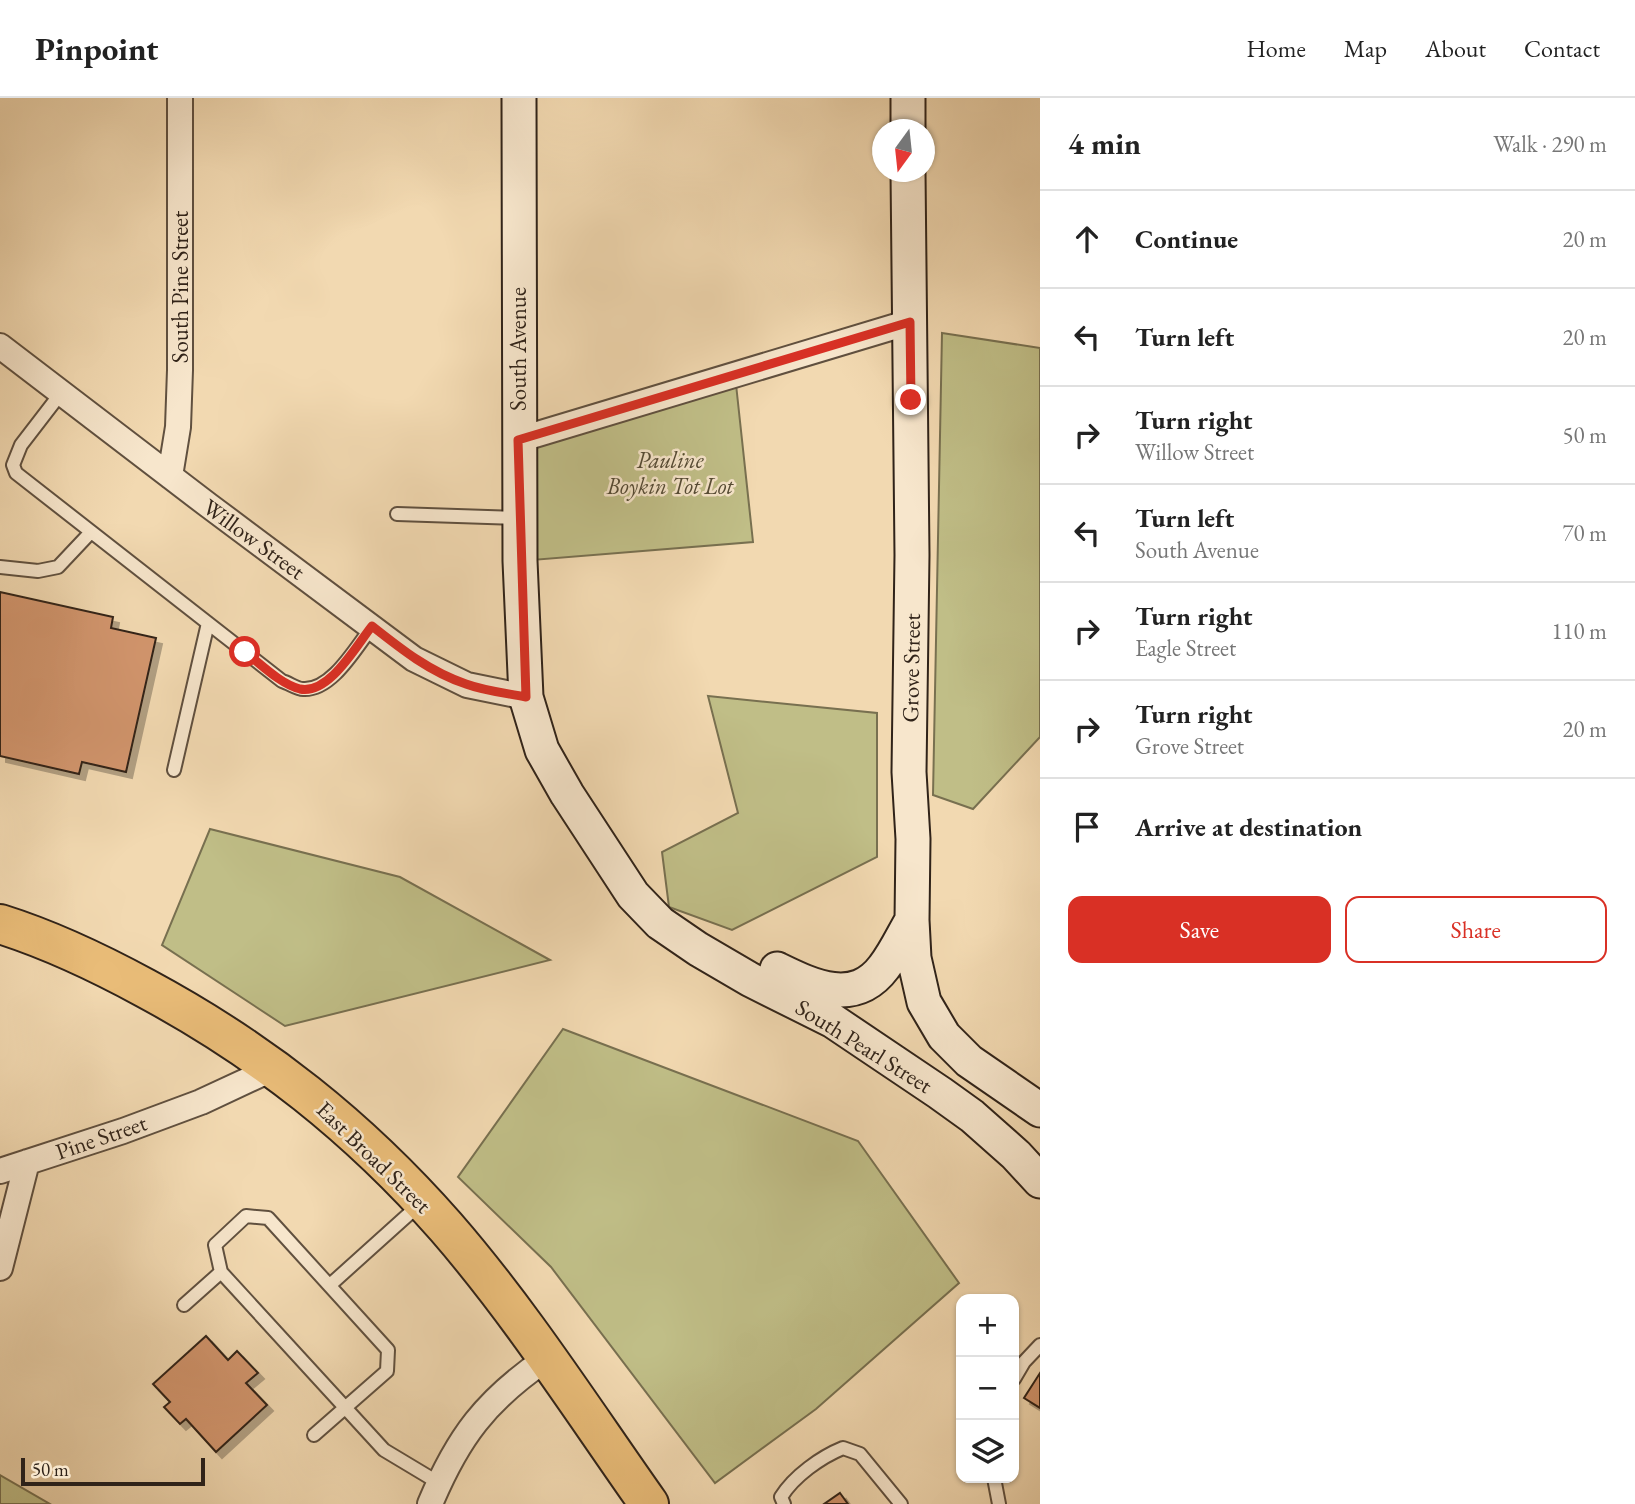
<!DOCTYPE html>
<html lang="en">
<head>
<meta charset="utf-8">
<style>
	body { margin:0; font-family:"EB Garamond",serif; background:#f2f2f2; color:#222 }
	.controls { position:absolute; right:21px; bottom:21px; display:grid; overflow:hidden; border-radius:14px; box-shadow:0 2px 5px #0004 }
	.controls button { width:63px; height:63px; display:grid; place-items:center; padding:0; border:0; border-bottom:2px solid #e0e0e0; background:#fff; color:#222; font:35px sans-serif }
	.compass { position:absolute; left:872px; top:21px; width:63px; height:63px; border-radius:50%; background:#fff; box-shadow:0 2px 5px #0004; rotate:195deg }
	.scale { position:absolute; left:21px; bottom:18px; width:184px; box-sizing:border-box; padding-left:7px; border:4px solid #302319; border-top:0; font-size:19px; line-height:24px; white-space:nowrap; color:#302319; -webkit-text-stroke:5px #f7e6cc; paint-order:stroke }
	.stop { position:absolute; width:21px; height:21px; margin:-16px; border:5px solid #d93025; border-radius:50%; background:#fff }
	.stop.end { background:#d93025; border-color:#fff; box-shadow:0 2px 7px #0008 }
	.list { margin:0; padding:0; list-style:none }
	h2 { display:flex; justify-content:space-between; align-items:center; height:91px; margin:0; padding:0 28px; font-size:30px }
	h2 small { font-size:23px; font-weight:400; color:#767676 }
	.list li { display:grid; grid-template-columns:46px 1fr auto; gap:21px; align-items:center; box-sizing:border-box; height:98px; padding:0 28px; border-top:2px solid #e0e0e0 }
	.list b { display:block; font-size:26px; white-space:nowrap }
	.list p { margin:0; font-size:23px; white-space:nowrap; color:#767676 }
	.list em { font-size:23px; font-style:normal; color:#767676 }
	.actions { display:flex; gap:14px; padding:21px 28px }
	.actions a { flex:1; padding:16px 0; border:2px solid #d93025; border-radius:14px; text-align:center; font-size:24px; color:#d93025 }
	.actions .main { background:#d93025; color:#fff }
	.icon { flex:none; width:38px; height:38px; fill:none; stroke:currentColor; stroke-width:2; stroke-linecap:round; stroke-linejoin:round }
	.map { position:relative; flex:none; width:1040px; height:1406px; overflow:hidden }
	header { display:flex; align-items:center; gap:42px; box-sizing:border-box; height:98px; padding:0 35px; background:#fff; border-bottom:2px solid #e0e0e0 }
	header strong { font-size:33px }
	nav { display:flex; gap:38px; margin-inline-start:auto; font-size:24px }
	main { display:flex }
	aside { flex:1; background:#fff }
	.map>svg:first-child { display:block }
	.green { fill:#c0be87; stroke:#787050; stroke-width:2 }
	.building { fill:#d2956d; stroke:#302319; stroke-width:2; filter:url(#shadow) }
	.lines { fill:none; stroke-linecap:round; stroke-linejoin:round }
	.service-casing { stroke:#60503f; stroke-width:16 }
	.minor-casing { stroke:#60503f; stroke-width:28 }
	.secondary-casing { stroke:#302319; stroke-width:37 }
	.trunk-casing { stroke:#302319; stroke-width:42 }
	.service { stroke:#f7e6cc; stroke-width:12 }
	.minor { stroke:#f7e6cc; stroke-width:24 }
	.secondary { stroke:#f7e6cc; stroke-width:33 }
	.trunk { stroke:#e9bc78; stroke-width:38 }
	.route { stroke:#d93025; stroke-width:9 }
	.labels { text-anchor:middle; stroke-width:5; stroke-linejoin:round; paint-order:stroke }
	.street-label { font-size:23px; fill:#302319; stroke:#f7e6cc }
	.park-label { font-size:23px; font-style:italic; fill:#544a34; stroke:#f7e6cc }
</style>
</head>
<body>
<header>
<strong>Pinpoint</strong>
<nav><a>Home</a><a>Map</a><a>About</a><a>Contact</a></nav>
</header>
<main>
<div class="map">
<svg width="1040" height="1406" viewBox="0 0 1040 1406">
	<defs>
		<filter id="shadow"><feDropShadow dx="6" dy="6" stdDeviation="0" flood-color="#0004"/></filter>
	</defs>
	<rect width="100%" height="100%" fill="#f2d9b1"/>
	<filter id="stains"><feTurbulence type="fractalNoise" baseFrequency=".00286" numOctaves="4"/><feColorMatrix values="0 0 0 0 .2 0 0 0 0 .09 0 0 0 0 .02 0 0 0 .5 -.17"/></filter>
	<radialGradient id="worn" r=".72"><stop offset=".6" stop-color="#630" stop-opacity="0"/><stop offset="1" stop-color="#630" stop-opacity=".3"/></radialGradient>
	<path class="green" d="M942 235 1040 250V639L973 711 933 697Z
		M735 277 753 444 520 463 518 342Z
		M708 598 877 615V759L732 832 669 809 662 754 738 715Z
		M210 731 400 779 550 862 285 928 162 847Z
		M563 931 858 1043 959 1185 816 1311 715 1385 551 1169 458 1079Z
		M0 1377 50 1406H0Z"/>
	<path class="building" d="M0 494 113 519 111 530 156 540 126 674 82 664 79 676 0 658Z
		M206 1238 228 1262 237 1253 258 1275 246 1285 267 1307 216 1354 186 1321 180 1326 164 1309 170 1304 153 1286Z
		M1040 1275V1310L1024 1300Z
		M840 1395 848 1406H824Z"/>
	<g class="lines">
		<defs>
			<path id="service" d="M61 295 21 347 13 367 16 375 282 583C289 585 297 591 303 591 332 593 356 549 372 529
				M397 416 519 420
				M0 469 38 473 58 469 91 434
				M174 672 208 525
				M221 1174 384 1352 439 1385
				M330 1187 420 1106
				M184 1207 221 1174 215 1147 246 1118 268 1120 388 1252 387 1273 314 1337
				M1014 1281 1024 1264 1040 1247
				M994 1380 999 1406
				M784 1406 781 1399C794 1378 821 1359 843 1350L860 1356 901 1406"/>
			<path id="minor" d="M0 248 208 407 414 561 467 587 526 599
				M518 342 910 224
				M170 378 178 329 180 272V0
				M0 1073 123 1033 201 1004 274 970
				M0 1170 27 1064
				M430 1406C458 1339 486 1302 546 1261"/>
			<path id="secondary" d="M519 0 520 463 526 599 542 652 567 696 633 797 660 825 698 851 751 882 833 923 940 995 972 1018 1016 1057 1040 1083
				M908 32V0
				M908 74 912 457 909 674 913 741 912 822 914 860 924 904 944 938 969 963 1040 1012
				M777 871C812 888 854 909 884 869 895 855 903 837 912 822"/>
			<path id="trunk" d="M0 826C51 842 99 865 145 890 262 953 358 1029 446 1129 520 1214 584 1314 649 1406"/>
		</defs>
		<use href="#service" class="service-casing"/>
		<use href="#minor" class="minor-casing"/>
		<use href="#secondary" class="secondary-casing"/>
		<use href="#trunk" class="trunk-casing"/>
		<use href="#service" class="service"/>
		<use href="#minor" class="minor"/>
		<use href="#secondary" class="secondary"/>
		<use href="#trunk" class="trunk"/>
	</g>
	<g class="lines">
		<path class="route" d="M245 554C261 566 280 586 300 591 329 597 356 548 372 528 401 551 430 574 466 586 485 593 506 595 526 599L518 342 910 224 911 302"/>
	</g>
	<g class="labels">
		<g class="street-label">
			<text transform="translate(180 189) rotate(-90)" y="8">South Pine Street</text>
			<text transform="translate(518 251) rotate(-90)" y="8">South Avenue</text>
			<text transform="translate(254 441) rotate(36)" y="8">Willow Street</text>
			<text transform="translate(911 570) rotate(-89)" y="8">Grove Street</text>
			<text transform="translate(864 948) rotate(32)" y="8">South Pearl Street</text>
			<text transform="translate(101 1039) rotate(-19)" y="8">Pine Street</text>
			<text transform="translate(374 1059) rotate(44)" y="8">East Broad Street</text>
		</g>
		<g class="park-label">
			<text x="670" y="370">Pauline<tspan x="670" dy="26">Boykin Tot Lot</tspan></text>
		</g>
	</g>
	<rect width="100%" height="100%" filter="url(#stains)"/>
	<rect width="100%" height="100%" fill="url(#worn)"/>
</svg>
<div class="controls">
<button>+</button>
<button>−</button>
<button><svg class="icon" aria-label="layers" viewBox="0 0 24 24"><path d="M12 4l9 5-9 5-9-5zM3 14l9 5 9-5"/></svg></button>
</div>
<svg class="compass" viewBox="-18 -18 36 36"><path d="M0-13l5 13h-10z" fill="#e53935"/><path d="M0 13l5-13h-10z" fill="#767676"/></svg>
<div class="scale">50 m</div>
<div class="stop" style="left:245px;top:554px"></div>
<div class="stop end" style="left:911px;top:302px"></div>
</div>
<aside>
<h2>4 min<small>Walk · 290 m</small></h2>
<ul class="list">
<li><svg class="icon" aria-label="ahead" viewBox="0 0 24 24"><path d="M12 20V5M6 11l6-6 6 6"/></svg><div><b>Continue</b></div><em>20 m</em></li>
<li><svg class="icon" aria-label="left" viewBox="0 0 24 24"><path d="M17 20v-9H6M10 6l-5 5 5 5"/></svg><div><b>Turn left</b></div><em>20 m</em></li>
<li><svg class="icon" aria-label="right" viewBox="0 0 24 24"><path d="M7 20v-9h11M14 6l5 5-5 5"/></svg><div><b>Turn right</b><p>Willow Street</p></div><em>50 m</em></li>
<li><svg class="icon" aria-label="left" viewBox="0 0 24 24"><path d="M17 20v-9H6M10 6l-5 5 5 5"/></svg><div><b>Turn left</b><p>South Avenue</p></div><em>70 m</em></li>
<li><svg class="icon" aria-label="right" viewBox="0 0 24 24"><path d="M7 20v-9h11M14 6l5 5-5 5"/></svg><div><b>Turn right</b><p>Eagle Street</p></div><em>110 m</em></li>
<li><svg class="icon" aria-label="right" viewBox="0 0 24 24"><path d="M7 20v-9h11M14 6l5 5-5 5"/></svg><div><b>Turn right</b><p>Grove Street</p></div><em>20 m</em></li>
<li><svg class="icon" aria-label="arrive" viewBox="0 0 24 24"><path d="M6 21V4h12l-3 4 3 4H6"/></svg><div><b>Arrive at destination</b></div></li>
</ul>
<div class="actions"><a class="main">Save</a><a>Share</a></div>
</aside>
</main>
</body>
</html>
